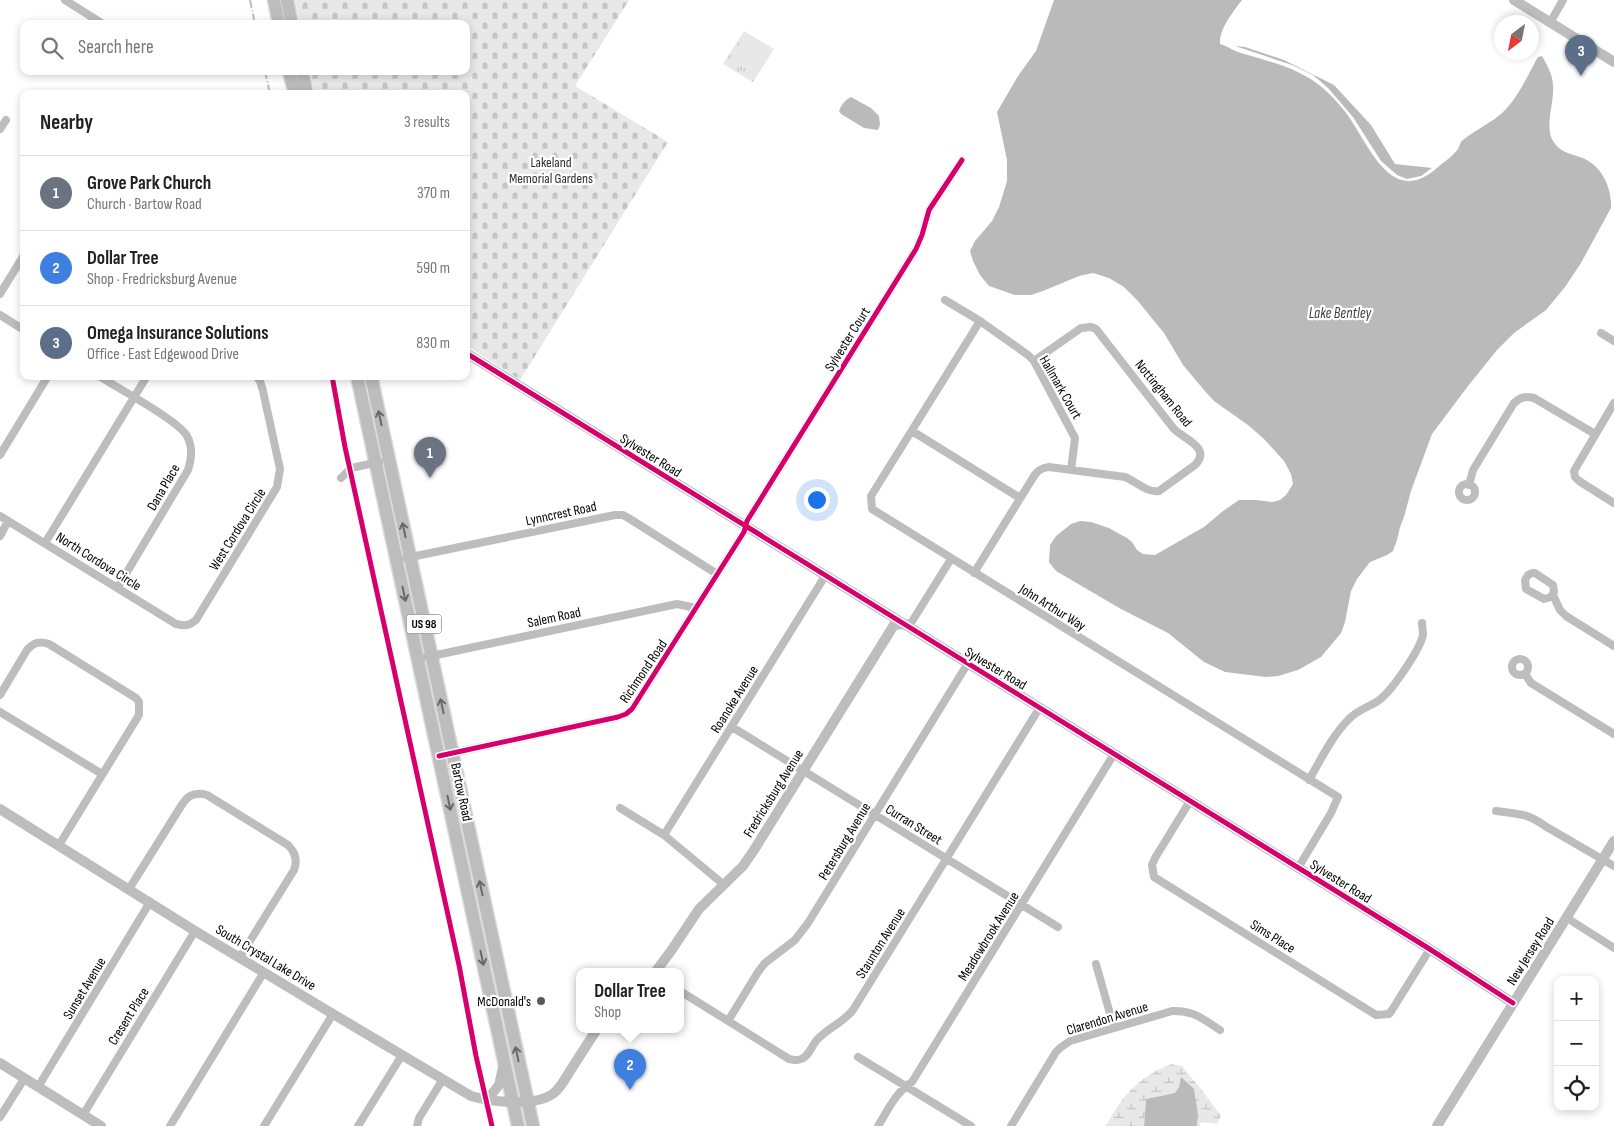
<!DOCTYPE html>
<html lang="en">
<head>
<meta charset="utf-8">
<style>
	body { margin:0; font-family:"Sofia Sans Condensed",sans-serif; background:#f2f2f2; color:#222 }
	.controls { position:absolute; right:15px; bottom:15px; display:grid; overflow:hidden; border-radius:10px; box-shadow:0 2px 8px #0003 }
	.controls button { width:45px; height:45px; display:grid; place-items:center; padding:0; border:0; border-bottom:1px solid #e0e0e0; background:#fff; color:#222; font:25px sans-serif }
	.compass { position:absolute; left:1494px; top:15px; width:45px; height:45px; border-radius:50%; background:#fff; box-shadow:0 2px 8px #0003; rotate:212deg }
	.you { position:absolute; left:816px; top:499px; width:18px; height:18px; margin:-12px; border:4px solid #fff; border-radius:50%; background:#1a73e8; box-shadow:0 0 0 8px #1a73e833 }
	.badge { display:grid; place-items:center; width:32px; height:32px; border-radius:50%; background:#595959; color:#fff; font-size:16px; font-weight:700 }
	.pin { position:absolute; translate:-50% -41px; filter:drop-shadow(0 1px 2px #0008) }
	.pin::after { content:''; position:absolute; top:26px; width:18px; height:15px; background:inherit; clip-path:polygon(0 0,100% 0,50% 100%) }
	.popup { position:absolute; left:576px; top:968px; width:108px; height:65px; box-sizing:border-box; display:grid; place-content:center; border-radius:10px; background:#fff; filter:drop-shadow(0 1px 4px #0005); font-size:16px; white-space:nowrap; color:#767676 }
	.popup b { font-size:19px; color:#222 }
	.popup::after { content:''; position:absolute; left:50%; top:100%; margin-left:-10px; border:10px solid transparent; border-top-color:#fff }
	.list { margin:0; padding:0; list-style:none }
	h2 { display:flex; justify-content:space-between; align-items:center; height:65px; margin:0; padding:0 20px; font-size:21px }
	h2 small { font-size:16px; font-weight:400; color:#767676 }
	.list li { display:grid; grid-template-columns:32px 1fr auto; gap:15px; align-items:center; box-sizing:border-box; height:75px; padding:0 20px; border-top:1px solid #e0e0e0 }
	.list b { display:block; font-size:19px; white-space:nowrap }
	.list p { margin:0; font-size:16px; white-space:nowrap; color:#767676 }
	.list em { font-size:16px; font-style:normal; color:#767676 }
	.icon { flex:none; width:28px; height:28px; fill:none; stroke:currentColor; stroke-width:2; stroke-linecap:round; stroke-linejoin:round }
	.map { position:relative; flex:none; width:1614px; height:1126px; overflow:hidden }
	.search { position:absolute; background:#fff; box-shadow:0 2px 8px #0003; left:20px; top:20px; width:450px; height:55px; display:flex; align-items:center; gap:12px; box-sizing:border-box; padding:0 18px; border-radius:10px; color:#767676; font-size:19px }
	.panel { position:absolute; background:#fff; box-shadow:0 2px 8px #0003; left:20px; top:90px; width:450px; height:290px; border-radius:10px }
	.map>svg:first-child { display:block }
	.grass { fill:url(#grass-tufts) }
	.wetland { fill:url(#wetland-marsh) }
	.cemetery { fill:url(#cemetery-stones) }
	.garden { fill:#e8e8e8 }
	.water { fill:#bababa }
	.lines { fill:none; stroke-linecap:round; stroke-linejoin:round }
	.primary-casing { stroke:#dbdbdb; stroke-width:15 }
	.minor { stroke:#bdbdbd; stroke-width:8 }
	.tertiary { stroke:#bdbdbd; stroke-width:10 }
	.primary { stroke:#bdbdbd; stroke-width:12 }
	.rail { stroke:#bdbdbd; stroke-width:2; stroke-dasharray:8 2.5 1 2.5; stroke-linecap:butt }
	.cycleway-casing { stroke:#fff; stroke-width:8 }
	.cycleway { stroke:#d6006c; stroke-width:5 }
	.oneway { stroke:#686868 }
	.poi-dot { fill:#595959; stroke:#fff; stroke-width:2 }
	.labels { text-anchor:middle; stroke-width:4.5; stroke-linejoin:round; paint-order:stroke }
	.shield { fill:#fff; stroke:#4c4c4c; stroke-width:1 }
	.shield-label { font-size:12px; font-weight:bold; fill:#000 }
	.park-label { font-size:14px; fill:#2d2d2d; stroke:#fff }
	.street-label { font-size:14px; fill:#000; stroke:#fff }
	.poi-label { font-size:14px; fill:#000; stroke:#fff; text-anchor:end }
	.water-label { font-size:15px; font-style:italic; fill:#3e3e3e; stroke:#fff }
</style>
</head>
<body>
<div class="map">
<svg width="1614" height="1126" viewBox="0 0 1614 1126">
	<defs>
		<pattern id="grass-tufts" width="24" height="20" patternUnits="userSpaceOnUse" patternTransform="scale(1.25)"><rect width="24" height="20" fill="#e8e8e8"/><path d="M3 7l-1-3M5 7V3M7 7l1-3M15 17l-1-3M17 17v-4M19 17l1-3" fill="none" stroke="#c5c5c5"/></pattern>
		<pattern id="wetland-marsh" width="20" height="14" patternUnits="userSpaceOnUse" patternTransform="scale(1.25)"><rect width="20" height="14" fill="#e8e8e8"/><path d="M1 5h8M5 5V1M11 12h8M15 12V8" fill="none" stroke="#c5c5c5"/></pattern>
		<pattern id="cemetery-stones" width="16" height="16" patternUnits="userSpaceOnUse" patternTransform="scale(1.25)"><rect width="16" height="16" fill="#e8e8e8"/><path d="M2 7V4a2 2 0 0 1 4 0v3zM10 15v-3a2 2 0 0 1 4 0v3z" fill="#c5c5c5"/></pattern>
	</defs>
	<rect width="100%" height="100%" fill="#fff"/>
	<path class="grass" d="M744 31 774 49 753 82 723 64Z"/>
	<path class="wetland" d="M1172 1064 1182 1066 1193 1080 1198 1085 1221 1116 1217 1124 1205 1122 1200 1123V1126H1197L1198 1115 1180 1080 1179 1087 1175 1093 1146 1099 1144 1126H1106C1122 1096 1139 1076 1172 1064Z"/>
	<path class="cemetery" d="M295 0H629L575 86 668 142 520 380 466 345V94H315L310 71H466V24H300Z"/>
	<path class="garden" d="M743 38 753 44 740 66 730 60Z
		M757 47 766 53 754 74 744 68Z"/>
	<path class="water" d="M1054 0H1242C1233 12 1219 29 1220 44 1228 46 1233 51 1241 53 1271 62 1300 68 1324 89 1333 97 1344 109 1351 120 1372 152 1394 207 1438 167 1444 162 1453 156 1458 149 1459 147 1460 144 1461 142 1466 136 1492 122 1501 114 1518 99 1527 76 1538 57L1542 56C1547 65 1552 73 1553 84 1555 100 1544 127 1553 141 1560 153 1573 154 1585 159 1603 168 1612 189 1611 208L1581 263 1565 287 1546 310 1514 333 1497 350 1468 386 1432 434 1411 491 1404 517 1400 527 1397 540 1393 551 1387 555 1370 562 1357 579 1351 591 1345 622 1341 633 1321 657 1298 670 1278 676 1266 677 1225 672 1204 662 1168 633 1121 609 1056 571 1049 562 1050 545 1056 536 1071 524 1080 521 1091 522 1109 528 1127 538 1132 542 1137 550 1143 554 1155 555 1204 527 1223 511 1239 500H1256L1273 502 1280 500 1286 495 1293 484 1291 474 1284 461 1264 439 1248 425 1214 401 1204 390 1183 365 1164 333 1137 300 1124 287 1109 278 1093 273 1079 276 1043 291 1031 295H1015L989 286 980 275 973 261 970 251 975 241 992 221 999 207 1007 181V160L997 112 1018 76 1036 51Z
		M1235 46 1245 47 1284 60 1334 85 1371 125 1395 164 1432 168 1421 176 1407 179 1397 175 1381 161 1353 117 1328 88 1313 75 1292 65Z
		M851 97 871 108 879 116 880 125 878 130 864 128 841 114 839 111C841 105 846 99 851 97Z
		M1181 1077 1194 1089 1198 1115 1197 1126H1144L1146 1099 1175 1093 1179 1087Z"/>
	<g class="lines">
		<defs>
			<path id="primary" d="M274 0 279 24
				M287 0 292 24
				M289 71 295 94
				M302 71 307 94
				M357 376 518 1126
				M371 376 533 1126"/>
		</defs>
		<use href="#primary" class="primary-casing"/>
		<path class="minor" d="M65 0 103 24
			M1550 23 1563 0
			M0 129 6 120
			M0 294 24 255
			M945 300 980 321 1028 355 1034 361 1075 438 1071 470
			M0 315 24 330
			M980 321 871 496 872 509 1338 797 1331 813 1298 868
			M1601 333 1614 341
			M99 376C117 388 178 420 187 436 193 447 192 458 188 470L118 587
			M1614 403 1574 471 1575 477 1579 481 1614 503
			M912 431 1020 498
			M0 455 48 376
			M341 478 351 468 379 462
			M1459 492a8 8 0 1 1 16 0a8 8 0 1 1-16 0Z
			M1469 485 1473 470 1514 403C1521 397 1525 396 1534 398L1595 434
			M0 516 176 624C185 626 189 626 196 620L277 487 280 469 263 391 260 381 256 376
			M0 536 8 521
			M45 543 147 376
			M406 558 615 515H623L630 519 717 574
			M974 573 1034 476C1038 470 1042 468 1049 467L1125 477C1137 482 1147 493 1159 491L1195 465C1212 448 1184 439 1174 429L1096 329 1091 327 1081 328 1034 361
			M1532 573H1535L1553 585 1554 592 1551 597 1544 599 1526 589 1525 580 1528 575Z
			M1553 595 1560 610 1566 616 1614 646
			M903 624 911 623 951 559
			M427 657 677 604 696 608
			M1512 667a8 8 0 1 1 16 0a8 8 0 1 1-16 0Z
			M1525 674 1531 683 1614 734
			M0 695 27 650C34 642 40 641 49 644L136 698 139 702V715L59 845
			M0 712 102 774
			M732 727 1058 927
			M439 756 618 717 626 714 632 709 744 532 747 521 916 249 922 235 929 210 962 160
			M1309 780C1321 759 1332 736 1349 719 1357 710 1369 707 1378 701 1391 692 1421 649 1423 634 1423 631 1422 626 1422 623
			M1190 801 1155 858 1152 865 1154 877 1376 1015 1389 1014 1392 1010 1430 949
			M620 808 664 835 723 884
			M1496 811C1518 814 1527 813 1545 826L1614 866
			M664 835 825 576
			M129 889 183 803C189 794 197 792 207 795L288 845C295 852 298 860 294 870L240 957
			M1567 918 1614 948
			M1096 964 1114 1028
			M680 991 789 1059C793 1060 797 1061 801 1059 809 1056 811 1047 816 1041 827 1028 843 1023 853 1010L1040 707
			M728 1021 758 972 765 963 795 940 808 923 968 663
			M858 1057 971 1126
			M38 1087 150 902
			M83 1115 195 931
			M0 1117 24 1079
			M170 1126 264 972
			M264 1126 333 1014
			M358 1126 402 1055
			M417 1126 419 1118 443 1079
			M878 1126C888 1110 896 1092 912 1082L1114 754
			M1011 1126 1056 1052 1060 1048 1070 1041 1172 1011C1193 1010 1203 1019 1220 1030"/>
		<path class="tertiary" d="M1514 0 1614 62
			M466 353 1428 948 1513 1003
			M0 809 195 931 333 1014 471 1096C491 1102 537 1107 554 1093 561 1087 565 1079 570 1071 579 1057 588 1043 597 1029
			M656 971 671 951 699 909 743 866 754 850 894 625 903 624
			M0 1063 101 1126
			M487 1100 499 1085 504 1063
			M1437 1126 1614 841"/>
		<use href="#primary" class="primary"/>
		<path class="rail" d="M250 0 255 24
			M265 71 270 94
			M332 376 345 447 459 965 476 1056 492 1126"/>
		<defs>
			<path id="cycleway" d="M466 353 1428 948 1513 1003
				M332 376 345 447 459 965 476 1056 492 1126
				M439 756 618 717 626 714 632 709 744 532 747 521 916 249 922 235 929 210 962 160"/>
		</defs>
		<use href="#cycleway" class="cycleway-casing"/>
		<use href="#cycleway" class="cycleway"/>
	</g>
	<defs><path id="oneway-shaft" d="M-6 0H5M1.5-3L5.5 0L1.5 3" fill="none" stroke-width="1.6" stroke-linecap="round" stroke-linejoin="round" transform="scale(1.25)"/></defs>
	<g class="oneway">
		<use href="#oneway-shaft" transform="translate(380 418) rotate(-102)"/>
		<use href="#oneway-shaft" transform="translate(404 530) rotate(-102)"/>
		<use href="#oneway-shaft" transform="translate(404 594) rotate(78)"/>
		<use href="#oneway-shaft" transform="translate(442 706) rotate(-102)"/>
		<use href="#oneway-shaft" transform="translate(449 803) rotate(78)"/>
		<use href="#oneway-shaft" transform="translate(481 888) rotate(-102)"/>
		<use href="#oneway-shaft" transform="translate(482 958) rotate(78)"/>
		<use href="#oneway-shaft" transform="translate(517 1054) rotate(-102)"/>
	</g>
	<circle class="poi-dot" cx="541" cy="1001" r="5"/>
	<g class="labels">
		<rect class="shield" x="406.5" y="614.5" width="35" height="19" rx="4"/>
		<g class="shield-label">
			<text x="424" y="628">US 98</text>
		</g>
		<g class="park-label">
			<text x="551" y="167">Lakeland<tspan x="551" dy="16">Memorial Gardens</tspan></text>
		</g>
		<g class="street-label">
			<text transform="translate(847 339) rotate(-58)" y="5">Sylvester Court</text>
			<text transform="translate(1061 387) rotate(60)" y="5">Hallmark Court</text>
			<text transform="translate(1164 393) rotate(51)" y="5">Nottingham Road</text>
			<text transform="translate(651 455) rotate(32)" y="5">Sylvester Road</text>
			<text transform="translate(163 487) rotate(-60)" y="5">Dana Place</text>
			<text transform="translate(561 513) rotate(-12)" y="5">Lynncrest Road</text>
			<text transform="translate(237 529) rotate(-58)" y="5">West Cordova Circle</text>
			<text transform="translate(99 561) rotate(32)" y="5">North Cordova Circle</text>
			<text transform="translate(1053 607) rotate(32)" y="5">John Arthur Way</text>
			<text transform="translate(554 617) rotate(-12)" y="5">Salem Road</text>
			<text transform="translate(996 668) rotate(31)" y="5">Sylvester Road</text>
			<text transform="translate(643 671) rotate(-56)" y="5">Richmond Road</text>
			<text transform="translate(734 699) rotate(-58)" y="5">Roanoke Avenue</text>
			<text transform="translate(462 792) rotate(78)" y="5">Bartow Road</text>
			<text transform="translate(773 793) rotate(-58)" y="5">Fredricksburg Avenue</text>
			<text transform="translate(914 824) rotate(32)" y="5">Curran Street</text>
			<text transform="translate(844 841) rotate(-59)" y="5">Petersburg Avenue</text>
			<text transform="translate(1341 881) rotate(32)" y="5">Sylvester Road</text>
			<text transform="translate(988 936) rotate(-58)" y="5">Meadowbrook Avenue</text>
			<text transform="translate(1273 936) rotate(32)" y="5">Sims Place</text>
			<text transform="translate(880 943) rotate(-58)" y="5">Staunton Avenue</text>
			<text transform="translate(1530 951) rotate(-58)" y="5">New Jersey Road</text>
			<text transform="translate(266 957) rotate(31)" y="5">South Crystal Lake Drive</text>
			<text transform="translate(84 988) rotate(-59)" y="5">Sunset Avenue</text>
			<text transform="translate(128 1016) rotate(-58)" y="5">Cresent Place</text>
			<text transform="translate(1107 1018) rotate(-17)" y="5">Clarendon Avenue</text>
		</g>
		<g class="poi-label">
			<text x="531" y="1006">McDonald's</text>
		</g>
		<g class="water-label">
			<text x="1340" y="318">Lake Bentley</text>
		</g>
	</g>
</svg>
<div class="controls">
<button>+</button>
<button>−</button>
<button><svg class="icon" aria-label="locate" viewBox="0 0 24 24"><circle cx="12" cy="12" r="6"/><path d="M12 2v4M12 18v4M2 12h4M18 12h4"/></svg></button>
</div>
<svg class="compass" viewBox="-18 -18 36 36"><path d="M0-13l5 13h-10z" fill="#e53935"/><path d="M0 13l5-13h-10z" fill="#767676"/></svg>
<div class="you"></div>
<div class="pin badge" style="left:430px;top:478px;background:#6b7280">1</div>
<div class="pin badge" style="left:630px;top:1090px;background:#3f7fe0">2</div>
<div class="popup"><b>Dollar Tree</b>Shop</div>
<div class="pin badge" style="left:1581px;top:76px;background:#5c6f8a">3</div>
<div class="search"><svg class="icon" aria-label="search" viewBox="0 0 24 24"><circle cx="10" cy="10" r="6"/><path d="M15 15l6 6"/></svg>Search here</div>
<section class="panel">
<h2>Nearby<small>3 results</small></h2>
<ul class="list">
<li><span class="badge" style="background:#6b7280">1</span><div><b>Grove Park Church</b><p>Church · Bartow Road</p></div><em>370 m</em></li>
<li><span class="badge" style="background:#3f7fe0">2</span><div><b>Dollar Tree</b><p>Shop · Fredricksburg Avenue</p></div><em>590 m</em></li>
<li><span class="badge" style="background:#5c6f8a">3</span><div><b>Omega Insurance Solutions</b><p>Office · East Edgewood Drive</p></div><em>830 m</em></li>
</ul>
</section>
</div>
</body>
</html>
